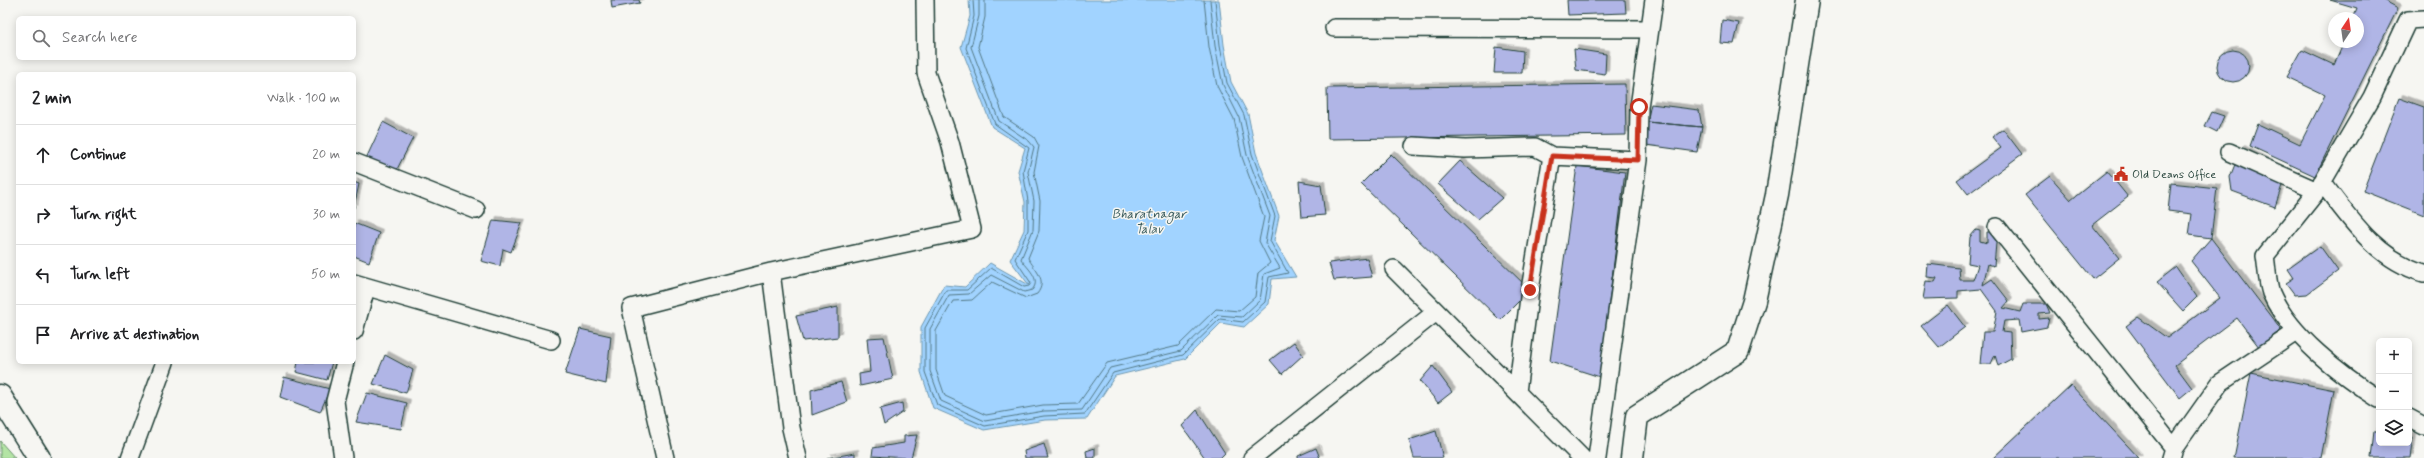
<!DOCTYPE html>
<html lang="en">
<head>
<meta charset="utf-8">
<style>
	body { margin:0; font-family:Mynerve,sans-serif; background:#f6f6f6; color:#202124 }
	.controls { position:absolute; right:12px; bottom:12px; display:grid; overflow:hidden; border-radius:6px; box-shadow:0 2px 10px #0003 }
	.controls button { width:36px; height:36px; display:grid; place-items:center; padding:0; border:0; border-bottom:1px solid #e0e0e0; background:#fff; color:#202124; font:20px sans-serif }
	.compass { position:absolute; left:2328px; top:12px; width:36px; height:36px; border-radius:50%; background:#fff; box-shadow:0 2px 10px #0003; rotate:13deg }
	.stop { position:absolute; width:12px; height:12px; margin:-9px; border:3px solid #c8321e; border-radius:50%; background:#fff }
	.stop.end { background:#c8321e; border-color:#fff; box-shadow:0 1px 4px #0008 }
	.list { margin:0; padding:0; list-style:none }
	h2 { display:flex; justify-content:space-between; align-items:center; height:52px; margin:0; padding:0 16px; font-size:17px }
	h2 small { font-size:13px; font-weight:400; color:#757577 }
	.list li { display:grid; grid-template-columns:26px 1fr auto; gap:12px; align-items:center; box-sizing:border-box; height:60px; padding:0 16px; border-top:1px solid #e0e0e0 }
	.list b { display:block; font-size:15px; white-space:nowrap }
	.list em { font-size:13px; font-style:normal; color:#757577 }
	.icon { flex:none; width:22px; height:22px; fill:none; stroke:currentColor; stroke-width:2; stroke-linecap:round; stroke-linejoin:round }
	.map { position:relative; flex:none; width:2424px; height:458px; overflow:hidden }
	.search { position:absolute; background:#fff; box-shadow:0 2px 10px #0003; left:16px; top:16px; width:340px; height:44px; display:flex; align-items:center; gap:10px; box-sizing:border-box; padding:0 14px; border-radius:6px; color:#757577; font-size:15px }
	.panel { position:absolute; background:#fff; box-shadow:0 2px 10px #0003; left:16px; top:72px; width:340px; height:292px; border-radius:6px }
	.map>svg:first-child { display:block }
	.green { fill:#b3e4a4; stroke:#69906c }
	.water { fill:#a1d3ff; stroke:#6d97ae }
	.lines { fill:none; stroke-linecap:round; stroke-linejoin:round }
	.shore { stroke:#537985; stroke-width:1 }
	.building { fill:#b0b5e6; stroke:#1f3d34; filter:url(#shadow) }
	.minor-casing { stroke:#1f3d34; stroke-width:20 }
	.tertiary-casing { stroke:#1f3d34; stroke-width:25 }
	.primary-casing { stroke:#1f3d34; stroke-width:25 }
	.minor { stroke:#f6f6f2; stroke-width:17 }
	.tertiary { stroke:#f6f6f2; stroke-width:22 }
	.primary { stroke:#f6f6f2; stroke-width:22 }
	.route { stroke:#c8321e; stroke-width:5 }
	.labels { text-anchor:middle; stroke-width:3; stroke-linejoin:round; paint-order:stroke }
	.poi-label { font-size:12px; fill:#1f3d34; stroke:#f6f6f2; text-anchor:start }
	.water-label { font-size:13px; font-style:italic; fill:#395b5d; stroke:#f6f6f2 }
</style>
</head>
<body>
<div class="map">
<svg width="2424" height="458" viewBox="0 0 2424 458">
	<defs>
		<filter id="shadow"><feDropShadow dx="3.5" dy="-3.5" stdDeviation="0" flood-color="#0004"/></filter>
	</defs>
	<rect width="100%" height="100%" fill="#f6f6f2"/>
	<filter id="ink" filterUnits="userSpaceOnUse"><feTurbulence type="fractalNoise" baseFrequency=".025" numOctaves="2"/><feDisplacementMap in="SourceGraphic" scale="8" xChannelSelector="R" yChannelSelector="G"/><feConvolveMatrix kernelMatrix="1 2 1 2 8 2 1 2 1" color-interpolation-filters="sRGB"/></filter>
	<g filter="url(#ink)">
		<path class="green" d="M0 441 15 458H0Z"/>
		<path class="water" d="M969 0H1219L1224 45 1231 82 1248 114 1256 153 1279 216 1274 240 1296 277 1272 279 1269 304 1244 327 1221 323 1185 359 1115 376 1087 419 1045 420 984 430 933 408 921 372V327L944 285 965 287 990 263 1029 285 1010 260 1024 230 1025 202 1018 171 1025 148 992 127 961 47 970 16Z"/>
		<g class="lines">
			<path class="shore" d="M973 0 974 16 966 48 995 124 1029 148 1023 171 1028 201V230L1015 259 1031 283 1029 286 1024 287 991 268 967 290H946L925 328V372L937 405 985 426 1044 416 1085 414 1113 373 1183 355 1220 319 1243 322 1265 302 1269 277 1288 273 1270 241 1275 216 1252 154 1244 115 1227 83 1220 45 1215 0
				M979 0V16L971 47 999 121 1029 141 1034 147 1028 172 1034 201 1033 230 1021 259C1027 268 1042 279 1032 290L1024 292 991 275 969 294 949 295 930 329V371L941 401 985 421 1044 411 1082 410 1110 368 1181 351 1218 315 1242 317 1260 300 1264 274 1280 268 1265 243 1270 216 1247 155 1239 117 1223 85 1215 46 1210 0
				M985 0V17L978 47 1004 117 1034 137 1039 146 1034 172 1040 201 1039 231 1028 258C1035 270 1048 280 1037 294L1026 298 992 282 972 300 953 301 936 331V370L945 396 986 415 1043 405 1078 404 1107 363 1178 346 1216 309 1239 311 1255 297 1258 273 1270 263 1259 241 1264 217 1242 157 1234 119 1217 86 1209 47 1204 0"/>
		</g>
		<path class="building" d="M611 0H639L640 3 612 8Z
			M1567 0H1625L1626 13 1568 15Z
			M2330 0H2383L2398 8 2315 176 2250 146 2258 124 2300 144 2325 95 2287 77 2302 50 2334 65 2344 42H2358V18H2353L2357 8Z
			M1722 20 1739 23 1734 44 1720 43Z
			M1496 47 1523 51 1522 73H1494Z
			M1574 49 1606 54 1605 74 1576 70Z
			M2217 66a16 16 0 1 1 32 0a16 16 0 1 1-32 0Z
			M1625 84 1626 135 1328 139 1327 88Z
			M2399 98 2424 107V215L2363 191Z
			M1651 104 1699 110 1702 127 1647 122Z
			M2212 112 2224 116 2217 132 2205 126Z
			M383 122 413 138 393 177 363 165Z
			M1647 122 1702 127 1697 152 1646 145Z
			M2003 129 2022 154 1968 194 1957 180 2001 148 1992 137Z
			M2241 149 2286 173 2275 207 2232 191 2230 177Z
			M1391 154 1530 290 1500 320 1361 184Z
			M1460 161 1502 198 1478 219 1438 184Z
			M1577 166 1625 172 1600 377 1550 361Z
			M2107 171 2128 197 2092 225 2119 258 2093 279 2025 195 2050 176 2071 200Z
			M1299 181 1321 185 1325 215 1302 217Z
			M354 182 359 184 354 208Z
			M2171 183 2217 188 2211 238 2189 235 2192 214 2168 211Z
			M493 220 522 223 511 252 503 249 500 266 481 261Z
			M354 223 379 233 369 262 354 256Z
			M1976 230 1980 231V241L1987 243V232H1997L1994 266 1988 264 1983 285 1992 279 2009 301 2003 308 2020 312 2023 304H2046L2050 313 2039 314V319L2049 318 2047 327 2021 332 2019 320 2004 321 2002 332 2010 333 2011 359 1998 366 1995 355 1991 364H1980L1983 332H1993L1997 311 1981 289 1958 291V298L1923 299 1926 281 1935 282 1937 278 1927 277 1928 264 1959 268 1960 280H1973L1978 265 1968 263 1970 237Z
			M2211 238 2281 330 2259 347 2237 318 2175 365 2192 388 2180 398 2126 326 2138 317 2167 338 2220 298 2191 261Z
			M2320 246 2338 271 2307 294 2295 295 2286 283 2294 278 2288 269Z
			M1367 258 1372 277 1334 280 1329 263Z
			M2176 267 2197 297 2183 311 2157 282Z
			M1948 305 1965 327 1939 347 1921 326Z
			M838 307V337L803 341 796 316Z
			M580 329 611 336 606 384 565 374Z
			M884 337 893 379 860 386 859 374 870 372 867 338Z
			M1294 342 1303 355 1282 374 1270 360Z
			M385 355 413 370 406 393 373 384Z
			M298 362H332L327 380 296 372Z
			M1433 366 1452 392 1438 403 1420 381Z
			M2251 373 2334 390 2321 458H2234Z
			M284 377 330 389 320 412 280 397Z
			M841 382 847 402 812 415 811 390Z
			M2071 385 2139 458H1993Z
			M367 393 407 403 401 429 356 422Z
			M902 403 903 412 884 425 880 409Z
			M1197 410 1225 453 1220 458H1205L1182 426Z
			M1436 431 1443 458H1414L1409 440Z
			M2374 431 2379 432V443H2409V436L2413 437 2410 458H2371Z
			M917 435 911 458 872 456 873 448 904 443V436Z
			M1044 444 1048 458H1025L1024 451Z
			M1095 448V458H1087L1086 451Z
			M1316 448 1320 458H1298V456Z
			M855 453V458H827Z"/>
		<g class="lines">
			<defs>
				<path id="minor" d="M1334 28 1650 29
					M1414 146 1465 149 1535 147 1552 156 1638 160 1639 107 1654 0
					M2229 152 2317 191
					M354 162 476 210
					M2322 182C2350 219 2377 260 2424 273
					M1997 227 2174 448
					M1394 269 1582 458
					M771 272 791 428 798 458
					M354 283 551 340
					M354 331 366 288
					M1517 392 1530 290 1552 156
					M2379 399C2341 375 2289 335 2271 293 2267 282 2267 267 2265 256L2317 191 2372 97 2408 20 2424 19
					M2409 418 2424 426
					M130 458 165 362
					M343 458 335 401 345 362
					M665 458 631 308 771 272 972 229 950 142 926 73 925 0
					M1252 458 1436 312
					M1597 458 1638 160
					M2171 458 2174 448 2220 383 2296 332"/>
				<path id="tertiary" d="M1632 458 1637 416 1738 351 1754 301 1777 195 1807 0"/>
				<path id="primary" d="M0 396 39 458"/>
			</defs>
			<use href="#minor" class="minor-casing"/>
			<use href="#tertiary" class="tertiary-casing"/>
			<use href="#primary" class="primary-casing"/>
			<use href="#minor" class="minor"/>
			<use href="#tertiary" class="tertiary"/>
			<use href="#primary" class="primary"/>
		</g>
	</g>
	<g class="lines" filter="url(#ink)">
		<path class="route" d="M1530 290 1552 156 1638 160 1639 107"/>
	</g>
	<defs>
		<symbol id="civic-bare" viewBox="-9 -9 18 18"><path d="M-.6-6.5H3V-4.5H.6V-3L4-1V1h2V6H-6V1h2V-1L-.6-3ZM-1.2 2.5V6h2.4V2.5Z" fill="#c8321e" stroke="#f6f6f2" stroke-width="2.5" paint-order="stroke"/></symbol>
	</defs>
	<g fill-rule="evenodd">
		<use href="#civic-bare" x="2111" y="164" width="20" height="20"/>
	</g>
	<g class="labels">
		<g class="poi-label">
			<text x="2132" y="178">Old Deans Office</text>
		</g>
		<g class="water-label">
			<text x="1149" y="218">Bharatnagar<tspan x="1149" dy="15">Talav</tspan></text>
		</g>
	</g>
</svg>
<div class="controls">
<button>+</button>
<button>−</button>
<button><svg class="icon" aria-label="layers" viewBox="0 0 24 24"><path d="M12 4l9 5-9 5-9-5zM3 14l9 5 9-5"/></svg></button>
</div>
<svg class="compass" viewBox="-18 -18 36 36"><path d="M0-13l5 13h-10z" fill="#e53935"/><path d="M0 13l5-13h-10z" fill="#757577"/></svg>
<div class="stop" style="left:1639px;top:107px"></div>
<div class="stop end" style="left:1530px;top:290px"></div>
<div class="search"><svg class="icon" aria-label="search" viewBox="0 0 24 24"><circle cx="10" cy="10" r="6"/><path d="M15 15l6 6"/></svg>Search here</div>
<section class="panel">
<h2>2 min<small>Walk · 100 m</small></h2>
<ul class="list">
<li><svg class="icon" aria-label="ahead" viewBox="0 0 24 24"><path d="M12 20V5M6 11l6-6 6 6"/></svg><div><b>Continue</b></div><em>20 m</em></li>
<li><svg class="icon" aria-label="right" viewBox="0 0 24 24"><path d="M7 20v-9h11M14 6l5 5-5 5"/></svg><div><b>Turn right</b></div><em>30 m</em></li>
<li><svg class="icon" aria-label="left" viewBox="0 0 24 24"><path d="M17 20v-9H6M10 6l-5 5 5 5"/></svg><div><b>Turn left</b></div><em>50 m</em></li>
<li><svg class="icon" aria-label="arrive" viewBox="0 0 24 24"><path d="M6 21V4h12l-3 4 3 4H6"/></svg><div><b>Arrive at destination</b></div></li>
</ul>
</section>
</div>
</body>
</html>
